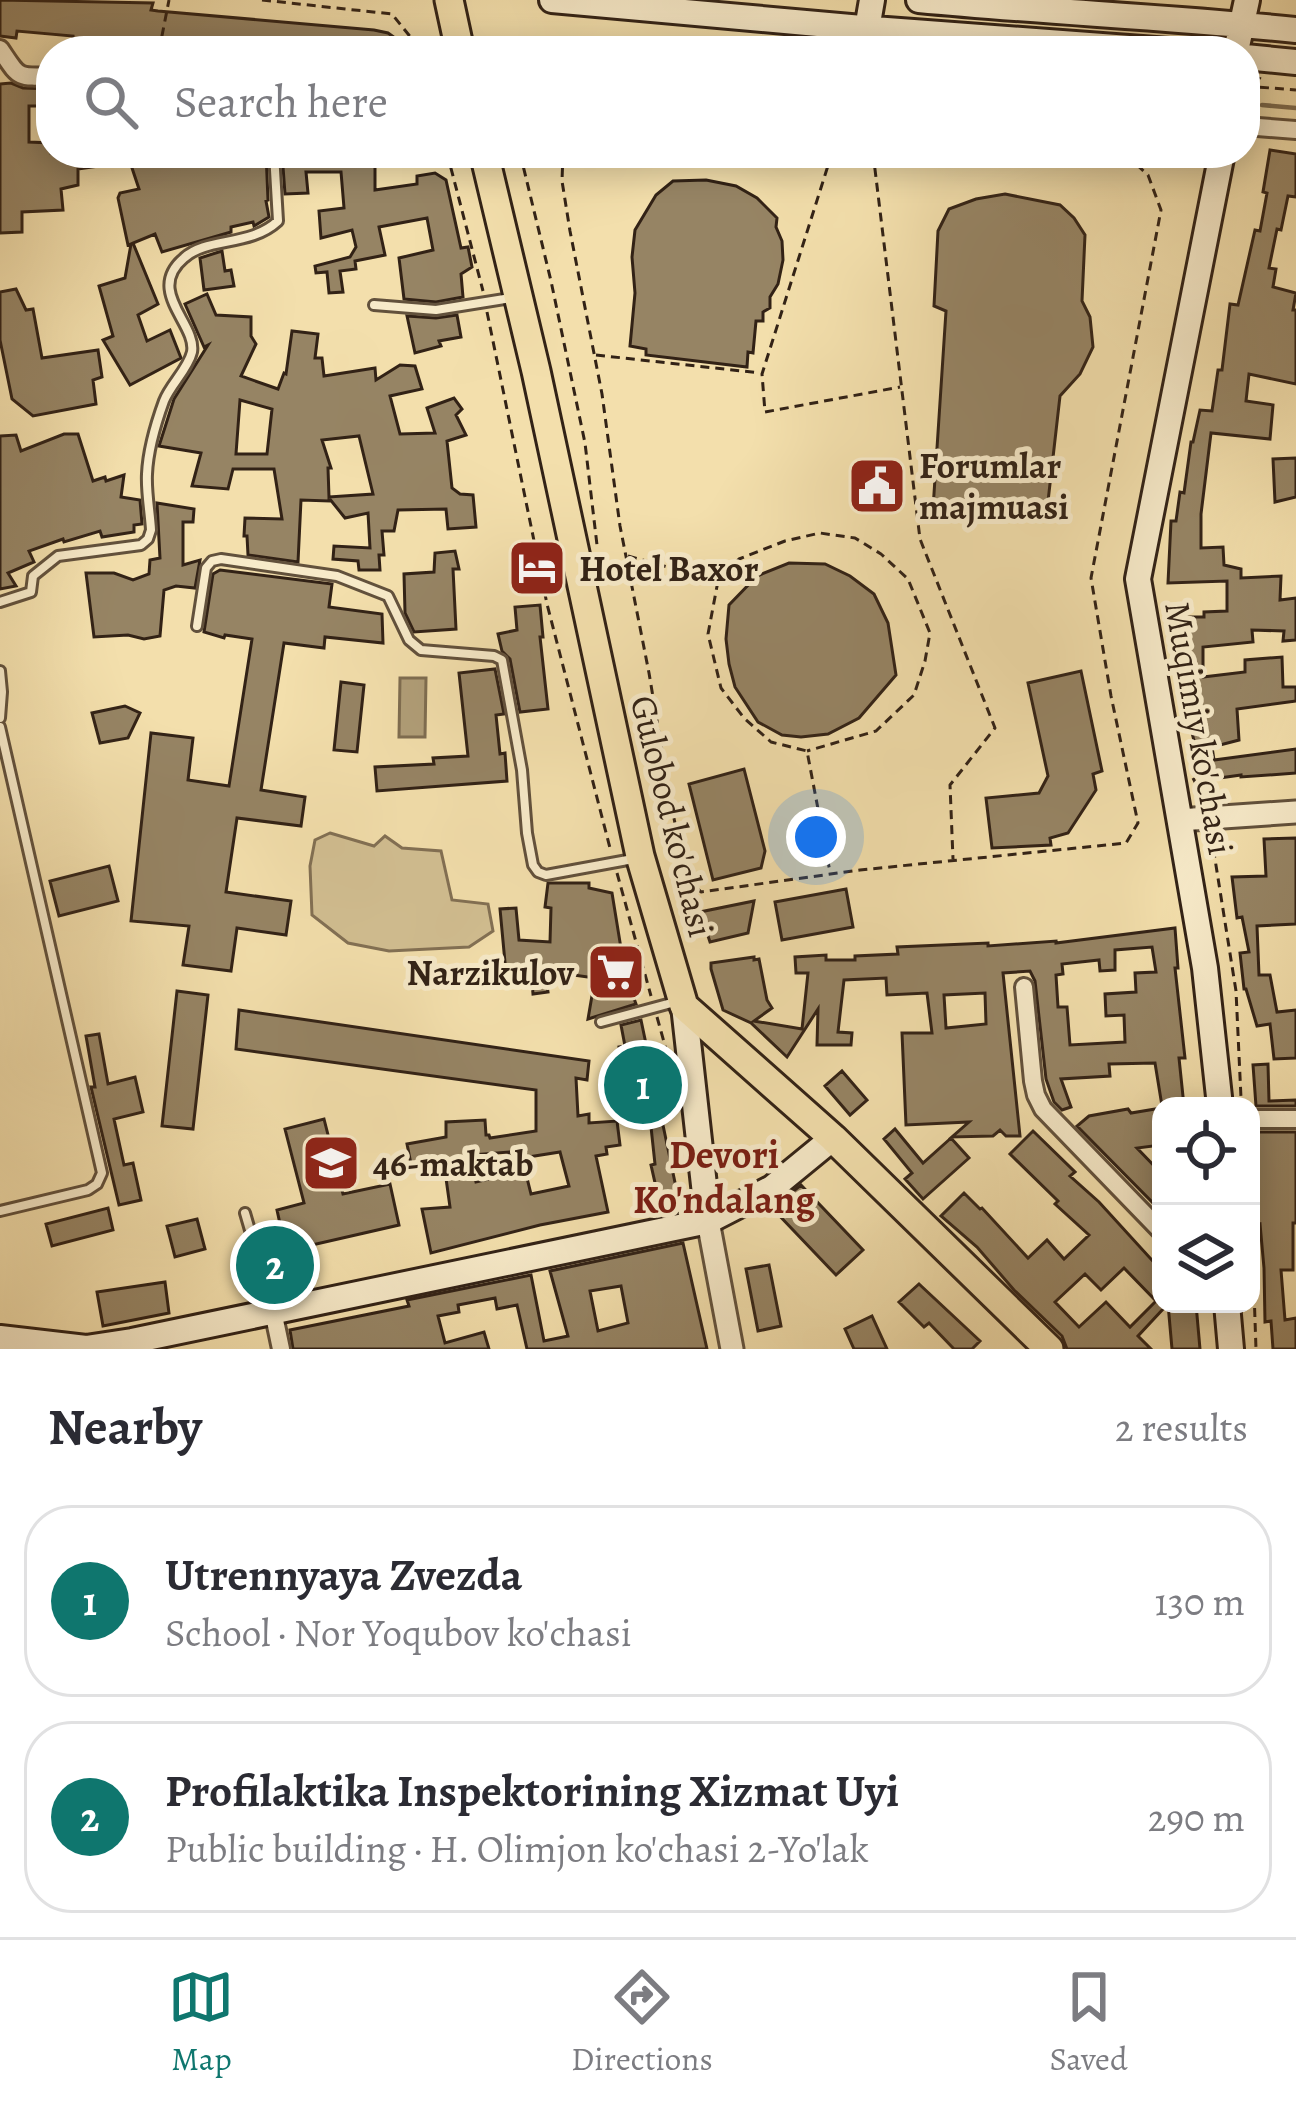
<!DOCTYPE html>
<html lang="en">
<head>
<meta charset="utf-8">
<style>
	body { margin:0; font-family:Alegreya,serif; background:#f2f2f3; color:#2b2b33 }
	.controls { position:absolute; right:36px; bottom:36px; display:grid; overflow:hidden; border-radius:24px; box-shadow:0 6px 30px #0003 }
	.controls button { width:108px; height:108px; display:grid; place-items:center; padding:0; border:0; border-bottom:3px solid #e1e1e2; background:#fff; color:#2b2b33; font:60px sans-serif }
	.you { position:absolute; left:816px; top:837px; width:42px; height:42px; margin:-30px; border:9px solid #fff; border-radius:50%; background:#1a73e8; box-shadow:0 0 0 18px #1a73e833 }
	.badge { display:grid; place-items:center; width:78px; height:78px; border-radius:50%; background:#0f766e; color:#fff; font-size:39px; font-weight:700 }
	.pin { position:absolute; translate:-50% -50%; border:6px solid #fff; box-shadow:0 3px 12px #0006 }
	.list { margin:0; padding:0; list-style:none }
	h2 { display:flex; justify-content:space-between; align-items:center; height:156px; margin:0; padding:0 48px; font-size:51px }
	h2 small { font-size:39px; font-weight:400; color:#7c7c81 }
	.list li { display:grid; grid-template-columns:78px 1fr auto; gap:36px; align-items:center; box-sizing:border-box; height:192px; margin:0 24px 24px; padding:0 24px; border:3px solid #e1e1e2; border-radius:48px }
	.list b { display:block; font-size:45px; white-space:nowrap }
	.list p { margin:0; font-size:39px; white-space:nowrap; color:#7c7c81 }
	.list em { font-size:39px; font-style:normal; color:#7c7c81 }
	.icon { flex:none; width:66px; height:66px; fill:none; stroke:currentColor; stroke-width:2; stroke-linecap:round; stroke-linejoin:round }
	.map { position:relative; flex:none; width:1296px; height:1349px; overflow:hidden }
	.search { position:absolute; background:#fff; box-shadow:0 6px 30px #0003; left:36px; right:36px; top:36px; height:132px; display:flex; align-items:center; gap:30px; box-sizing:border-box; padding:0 42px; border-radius:48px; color:#7c7c81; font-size:45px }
	.sheet { height:588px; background:#fff }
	nav { display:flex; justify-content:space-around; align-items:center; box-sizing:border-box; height:168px; border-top:3px solid #e1e1e2; background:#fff; font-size:33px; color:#7c7c81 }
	nav a { display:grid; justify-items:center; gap:6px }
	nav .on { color:#0f766e }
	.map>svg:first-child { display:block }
	.grass { fill:#d2bf92; stroke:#827054; stroke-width:3 }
	.water { fill:#b19f79; stroke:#7e6d51; stroke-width:3 }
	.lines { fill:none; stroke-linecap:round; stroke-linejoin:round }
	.stream { stroke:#7e6d51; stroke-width:4.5 }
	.building { fill:#968464; stroke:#322216; stroke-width:3; fill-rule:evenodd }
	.service-casing { stroke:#62513c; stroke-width:14 }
	.minor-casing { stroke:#62513c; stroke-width:22 }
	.tertiary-casing { stroke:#62513c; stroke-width:27 }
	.secondary-casing { stroke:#322216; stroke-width:30 }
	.primary-casing { stroke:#322216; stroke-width:33 }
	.path { stroke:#322216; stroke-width:3; stroke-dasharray:9 6; stroke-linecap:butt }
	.service { stroke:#f7eac9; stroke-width:8 }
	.minor { stroke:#f7eac9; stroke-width:16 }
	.tertiary { stroke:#f7eac9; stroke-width:21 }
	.secondary { stroke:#f7eac9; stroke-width:24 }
	.primary { stroke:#f3dfac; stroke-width:27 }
	.labels { text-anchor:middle; stroke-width:10; stroke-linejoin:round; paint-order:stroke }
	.poi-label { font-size:36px; font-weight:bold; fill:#322216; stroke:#f7eac9; text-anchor:start }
	.street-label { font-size:36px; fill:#322216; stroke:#f7eac9 }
	.neighbourhood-label { font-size:39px; font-weight:bold; fill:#7a1f14; stroke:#f7eac9 }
</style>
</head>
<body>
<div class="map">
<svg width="1296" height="1349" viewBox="0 0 1296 1349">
	<rect width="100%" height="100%" fill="#f3dfac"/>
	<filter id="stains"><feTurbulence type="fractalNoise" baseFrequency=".00167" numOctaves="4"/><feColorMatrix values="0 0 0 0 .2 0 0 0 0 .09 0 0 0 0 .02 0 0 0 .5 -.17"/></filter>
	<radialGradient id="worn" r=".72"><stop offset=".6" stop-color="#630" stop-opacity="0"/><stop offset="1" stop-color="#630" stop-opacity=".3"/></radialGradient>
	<path class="grass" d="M330 833 374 846 385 836 402 848 441 851 452 900 488 904 493 931 469 947 389 951 348 943 312 915 310 866 315 840Z"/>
	<path class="water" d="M400 678H426L425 737H399Z"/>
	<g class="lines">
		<path class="stream" d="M1262 105 1296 108"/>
	</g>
	<path class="building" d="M0 0 153 3 151 10 158 11 374 30 388 33 413 51H172V44L105 40 104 51H72L73 36 17 31 16 38 0 36Z
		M11 83 23 88 51 89V106H29V142L51 143V153H104L106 165 78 169V185L61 189 63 210 22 212V232L0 233V84Z
		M1270 150 1296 154V197L1288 196 1281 230 1277 229 1269 268 1276 269 1273 287 1296 293 1293 310H1296V384L1249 374 1246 401 1273 405 1270 439 1211 433 1201 514V548L1223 547 1224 565 1241 569V578L1281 576 1280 600 1296 598V640L1283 641 1284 631 1252 630 1253 642 1203 647V677L1245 672V660L1282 657 1283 687H1296V701L1237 709 1239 740 1212 747 1214 760 1296 749V773L1241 777V775L1205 780 1202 752 1197 753 1186 708H1189L1182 617H1204V612L1227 611V581L1168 583 1171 521H1176L1180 492 1184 493 1191 442H1193L1200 410 1212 411 1218 370H1222L1230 304 1238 305 1255 230 1260 231 1267 193 1263 192Z
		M127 153H188L190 157 210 153H266L268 200 266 201 269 217 254 226 253 222 231 227V232L162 252 155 234 133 243 158 304 138 315 147 341 170 330 181 358 130 385 103 340 113 336 99 286 125 278 131 244 128 245 118 198 120 193 139 189Z
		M282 153H365L366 161 375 159V190L417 184V176L435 173 446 180 461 248 468 247 472 267 461 274 463 297 436 302 404 299 399 258 433 250 427 218 379 227 385 255 355 261 356 269 340 271 343 292 329 293 327 272 316 273 315 266 350 257 356 247 352 230 321 238 319 211 344 208 341 172H306L308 193 285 194Z
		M706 180 736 186 757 198 777 218 776 227 782 241 783 260 778 284 770 297V308L763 312V321H756L753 353 748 352 747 367 646 355V349L630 346 635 293 632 257 635 230 656 195 673 181Z
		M1005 194 1060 205 1074 218 1085 235 1082 301 1090 317 1093 347 1080 374 1060 396 1046 519 933 509 946 311 934 306 938 231 949 209 976 199Z
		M222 251 225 271 231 270 234 286 204 290 200 258Z
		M16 289 26 310 33 309 42 358 98 350 102 377 93 380 96 404 33 416 12 399 0 340V292Z
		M207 294 216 315 251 317V336L256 344 241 376 278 389 284 373 286 374 292 331 318 334 315 358H322L324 376 375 368 376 380 400 365 415 366 422 389 390 396 400 434 435 433 427 408 454 398 462 409 456 415 466 435 447 441 452 488 460 494 473 495 476 527 448 529 446 509 398 510 394 531H382L384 555H379L380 570H359L358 561 333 559 334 546 370 548 368 513 345 518 329 498V501L301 500 298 562 248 555 247 536H244L245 518 282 519 274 469H233L228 489 192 486 201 453 159 446 174 399 208 345 204 347 185 304ZM240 400 272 409 267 454H236ZM359 436 373 494 329 497 328 468H331L322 440Z
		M457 315 461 337 439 341 441 346 415 353 407 316 436 318Z
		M64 434H78L93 481 105 477 106 481 124 475 121 497 140 500 142 524 134 525V532L102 537 100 531 64 542 63 539 29 551 34 562 8 573 16 586 0 589V436L16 435 21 451Z
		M1296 458V497L1275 502 1273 459Z
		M157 503 194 509 193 522H183V565L200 560 195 588 176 586 164 590 160 636 144 639 128 635 94 637 86 573H114L133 580 149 574 150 560 160 558Z
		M455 551 459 569H453L456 629 414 632 405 613 404 574 434 572 435 553Z
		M789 563 825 564 850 576 874 594 888 623 896 675 859 718 828 734 801 737 782 735 758 722 735 687 729 664 726 639 729 605 757 576Z
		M220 570 332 584 329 607 382 614 383 643 325 637 324 648 284 643 261 790 305 797 301 826 237 818 226 892 291 901 286 935 237 928 231 971 183 965 189 926 131 921 151 733 193 738 188 780 229 786 252 639 225 635 224 638 204 632 213 574Z
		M540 605 543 637H540L548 709 520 712 510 659 502 651 498 634 517 630 515 607Z
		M495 669 504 714 496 715 500 754 505 753 507 781 377 791 375 767 434 764 433 758 468 756 459 673Z
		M1081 671 1102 771 1093 774 1096 790 1068 833 1050 838 1051 845 992 848 986 798 1039 793 1048 776 1028 683Z
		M341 682 364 685 357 752 334 750Z
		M125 706 140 713 128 738 100 743 92 713Z
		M744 769 765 851 761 868 713 880 689 784Z
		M1296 838V924L1257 926 1259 975H1270L1277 1012 1296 1010V1058L1274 1059 1270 1024 1257 1026 1246 989H1244L1240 953 1249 952 1242 917 1237 918 1232 877 1266 876 1264 839Z
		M109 866 118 901 59 916 50 881Z
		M548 883H589V888L612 893 625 973 636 1004 588 1019 595 978 545 971 548 992 533 994 532 982 507 984 500 909 516 908 519 940 550 942 551 908 545 907Z
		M846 889 853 927 782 940 775 902Z
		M754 901 748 933 710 942 700 912Z
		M1175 928 1178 968H1175L1185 1058H1179L1184 1106H1162L1155 1063 1109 1064 1110 1076 1061 1079 1071 1107 1062 1110 1054 1102 1046 1079 1035 981 1030 971 1003 973 1020 1136H1006L1000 1130 993 1136 952 1137 969 1122 906 1125 902 1033H932L927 993 887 995 886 978 844 980 838 1032 852 1033 851 1045H817L818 1009 787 1057 751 1023 723 1010 711 969V963L754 957V960L759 959 767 1000 772 1008 754 1021 802 1029 808 973H796L795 957 826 955V960H855V956L898 954 897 947 988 943V946L1056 941V943ZM1152 947 1156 972 1135 973 1136 992 1105 994 1106 1016 1124 1015 1125 1042 1070 1045 1067 1007H1058L1056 975 1063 974 1062 964 1099 960 1100 971 1115 970V950ZM985 993 986 1024 946 1028 944 995Z
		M177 991 208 995 193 1129 162 1126Z
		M239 1010 589 1061 587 1080 576 1078 578 1116 589 1114V1123L617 1121 620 1145 606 1147 607 1154 596 1156 608 1212 540 1225 431 1253 422 1209 450 1207 444 1164 412 1169 407 1144 446 1137V1122L485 1120 486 1135H489L490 1138 536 1131V1090L236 1049ZM509 1152 511 1174 476 1182 470 1155ZM560 1152 569 1186 531 1194 522 1158Z
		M641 1020 677 1192 658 1196 651 1165 655 1164 651 1127H643L641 1105 629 1108 619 1047 625 1046 621 1025Z
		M99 1034 108 1084 135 1077 143 1112 114 1119 124 1165 133 1163 141 1200 119 1205 91 1087H95L86 1036Z
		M1268 1064 1269 1101 1296 1100V1106H1256L1253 1065Z
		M842 1071 867 1100 850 1115 825 1086Z
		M1161 1108V1145L1137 1148 1161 1173V1211L1077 1126 1089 1116 1128 1109 1131 1113Z
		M324 1119 343 1194 390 1184 399 1225 286 1251 277 1210 304 1203 285 1129Z
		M895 1129 923 1163 951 1138 969 1158 923 1199 905 1179 912 1173 884 1139Z
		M1033 1131 1075 1172 1070 1176 1099 1202 1161 1270V1305L1164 1308 1138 1336 1151 1349H1067L1062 1336 1014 1290 977 1247 941 1216 964 1193 980 1209 982 1208 1028 1258 1047 1240 1064 1259 1089 1235 1055 1204 1058 1201 1010 1154ZM1124 1268 1156 1301 1130 1327 1106 1302 1079 1327 1055 1302 1085 1274 1101 1290Z
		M1251 1132H1296V1223H1293V1270H1281L1285 1320 1296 1318V1349H1273L1271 1321 1265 1322 1264 1268 1260 1224 1256 1225Z
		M801 1185 863 1250 836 1275 772 1208Z
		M108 1208 113 1230 52 1246 46 1224Z
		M197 1219 205 1249 175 1257 167 1226Z
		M683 1243 707 1349H527L517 1305 497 1309 495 1298 458 1305 459 1312 438 1316 445 1343 484 1332 489 1349H293L290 1330 409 1306 407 1300 531 1275 544 1341 568 1336 550 1271ZM621 1286 628 1323 598 1331 590 1291Z
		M769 1265 781 1326 758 1331 746 1269Z
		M165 1282 169 1313 103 1326 97 1292Z
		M919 1284 980 1341 972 1349H954L929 1323 924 1327 899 1302Z
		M1168 1304H1196L1200 1349H1172Z
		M872 1316 887 1349H854L845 1329Z"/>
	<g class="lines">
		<defs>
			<path id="service" d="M374 305 436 310 511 298
				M0 602 31 592 33 576 58 556 141 545 148 539 151 530C150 512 146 492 147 474 148 451 156 423 164 401 170 385 188 369 192 352 197 324 145 291 184 258 207 237 250 247 278 221L274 153
				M197 626 206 568 212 561 221 559 337 576 388 596 409 640 421 650 494 656 502 660 522 770 527 833 533 865 538 872 546 875 633 859
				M0 671 2 692 0 718
				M0 727 102 1173 97 1184 88 1190 0 1211
				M601 1022 675 1002
				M245 1213 273 1309"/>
			<path id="minor" d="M0 49C19 77 16 78 51 76
				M1245 126 1296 130
				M1024 987 1033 1081 1036 1095 1043 1109 1161 1231
				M1251 1119H1296
				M273 1311 281 1349"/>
			<path id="tertiary" d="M1179 820 1296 812
				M708 1221 732 1349"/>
			<path id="secondary" d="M552 0 873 29 1169 51
				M919 0C1045 12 1171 17 1296 30
				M867 29 872 0
				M1236 51 1247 0
				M1245 57 1296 62
				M684 1006 708 1221
				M1220 1106 1205 968 1138 579 1222 153
				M1227 1304 1231 1349
				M0 1338 86 1348 132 1341 708 1221 772 1188 833 1138"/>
			<path id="primary" d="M449 0 460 51
				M484 153 536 371 640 856 684 1006 833 1138 1049 1349"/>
		</defs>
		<use href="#service" class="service-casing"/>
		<use href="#minor" class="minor-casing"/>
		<use href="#tertiary" class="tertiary-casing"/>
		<use href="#secondary" class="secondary-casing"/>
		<use href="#primary" class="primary-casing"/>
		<path class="path" d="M262 0 392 14 416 44 418 51
			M499 39 500 51
			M159 51 169 0
			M1245 86 1296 90
			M1251 108 1260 77
			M447 153 483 291
			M520 153 551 281 585 443 597 545
			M563 153 562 181 570 231 602 394 620 526 649 673 671 804 686 876 701 892 860 870 1126 843 1138 823 1111 696 1091 578 1161 210 1148 175 1124 153
			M832 153 762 374 765 412 900 387
			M873 153 920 539 995 728 950 785 953 859
			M487 312 547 604 611 852
			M596 355 760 373
			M628 556 718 581 739 559 785 541 820 533 855 538 881 554 908 579 930 633 925 661 914 695 876 731 807 751
			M718 581 708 634 721 688 744 718 771 742 807 751 830 872
			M1193 778 1205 801
			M1211 834 1236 991 1241 1098
			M617 873 651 996
			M657 1017 669 1060
			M1251 1203 1256 1349"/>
		<use href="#service" class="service"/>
		<use href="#minor" class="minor"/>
		<use href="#tertiary" class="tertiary"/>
		<use href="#secondary" class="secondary"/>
		<use href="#primary" class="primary"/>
	</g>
	<defs>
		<symbol id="civic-square" viewBox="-11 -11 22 22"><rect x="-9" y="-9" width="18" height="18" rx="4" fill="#8f2418" stroke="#f7eac9"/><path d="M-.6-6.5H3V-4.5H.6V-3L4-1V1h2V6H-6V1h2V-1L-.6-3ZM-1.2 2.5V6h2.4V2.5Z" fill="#fff"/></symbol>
		<symbol id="hotel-square" viewBox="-11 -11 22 22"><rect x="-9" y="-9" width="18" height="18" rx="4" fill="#8f2418" stroke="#f7eac9"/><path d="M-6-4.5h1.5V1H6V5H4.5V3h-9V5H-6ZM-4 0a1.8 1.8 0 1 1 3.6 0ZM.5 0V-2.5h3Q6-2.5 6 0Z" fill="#fff"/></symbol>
		<symbol id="supermarket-square" viewBox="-11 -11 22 22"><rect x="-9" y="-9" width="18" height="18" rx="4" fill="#8f2418" stroke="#f7eac9"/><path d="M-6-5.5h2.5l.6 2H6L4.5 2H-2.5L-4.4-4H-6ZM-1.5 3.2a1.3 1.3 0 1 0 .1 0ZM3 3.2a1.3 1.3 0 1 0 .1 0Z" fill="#fff"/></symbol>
		<symbol id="school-square" viewBox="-11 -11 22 22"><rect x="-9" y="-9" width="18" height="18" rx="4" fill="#8f2418" stroke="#f7eac9"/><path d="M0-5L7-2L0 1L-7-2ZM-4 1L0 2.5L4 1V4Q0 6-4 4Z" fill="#fff"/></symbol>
	</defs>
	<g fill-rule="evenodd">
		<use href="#civic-square" x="844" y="453" width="66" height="66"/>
		<use href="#hotel-square" x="504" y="535" width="66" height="66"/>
		<use href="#supermarket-square" x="583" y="939" width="66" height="66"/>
		<use href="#school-square" x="298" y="1130" width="66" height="66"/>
	</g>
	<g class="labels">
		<g class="poi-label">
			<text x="919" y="478">Forumlar<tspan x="919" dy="41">majmuasi</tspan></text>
			<text x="579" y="581">Hotel Baxor</text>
			<text x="574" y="985" text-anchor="end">Narzikulov</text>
			<text x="373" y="1176">46-maktab</text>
		</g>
		<g class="street-label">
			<text transform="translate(1200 728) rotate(80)" y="13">Muqimiy ko'chasi</text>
			<text transform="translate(673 816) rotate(76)" y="13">Gulobod ko'chasi</text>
		</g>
		<g class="neighbourhood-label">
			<text x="724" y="1168">Devori<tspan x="724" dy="45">Ko'ndalang</tspan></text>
		</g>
	</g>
	<rect width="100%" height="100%" filter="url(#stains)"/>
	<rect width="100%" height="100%" fill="url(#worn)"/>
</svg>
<div class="controls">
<button><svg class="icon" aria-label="locate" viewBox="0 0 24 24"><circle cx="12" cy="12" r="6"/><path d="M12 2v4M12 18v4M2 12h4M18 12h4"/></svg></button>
<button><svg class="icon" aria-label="layers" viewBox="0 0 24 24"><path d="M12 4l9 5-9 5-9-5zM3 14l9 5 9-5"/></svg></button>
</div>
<div class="you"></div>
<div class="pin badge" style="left:643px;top:1085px">1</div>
<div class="pin badge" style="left:275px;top:1265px">2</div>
<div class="search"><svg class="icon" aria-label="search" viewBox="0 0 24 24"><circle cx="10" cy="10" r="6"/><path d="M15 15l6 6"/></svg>Search here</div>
</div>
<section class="sheet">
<h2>Nearby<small>2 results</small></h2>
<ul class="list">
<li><span class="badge">1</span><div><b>Utrennyaya Zvezda</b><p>School · Nor Yoqubov ko'chasi</p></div><em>130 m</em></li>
<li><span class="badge">2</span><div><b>Profilaktika Inspektorining Xizmat Uyi</b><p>Public building · H. Olimjon ko'chasi 2-Yo'lak</p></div><em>290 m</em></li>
</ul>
</section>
<nav>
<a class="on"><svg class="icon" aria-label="map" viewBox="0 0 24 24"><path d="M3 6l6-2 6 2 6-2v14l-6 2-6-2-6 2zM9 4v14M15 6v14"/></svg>Map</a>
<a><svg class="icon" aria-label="directions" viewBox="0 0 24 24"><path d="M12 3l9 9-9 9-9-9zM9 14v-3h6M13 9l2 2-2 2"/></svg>Directions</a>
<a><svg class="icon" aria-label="saved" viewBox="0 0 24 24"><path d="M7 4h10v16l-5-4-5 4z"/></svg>Saved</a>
</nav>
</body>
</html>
